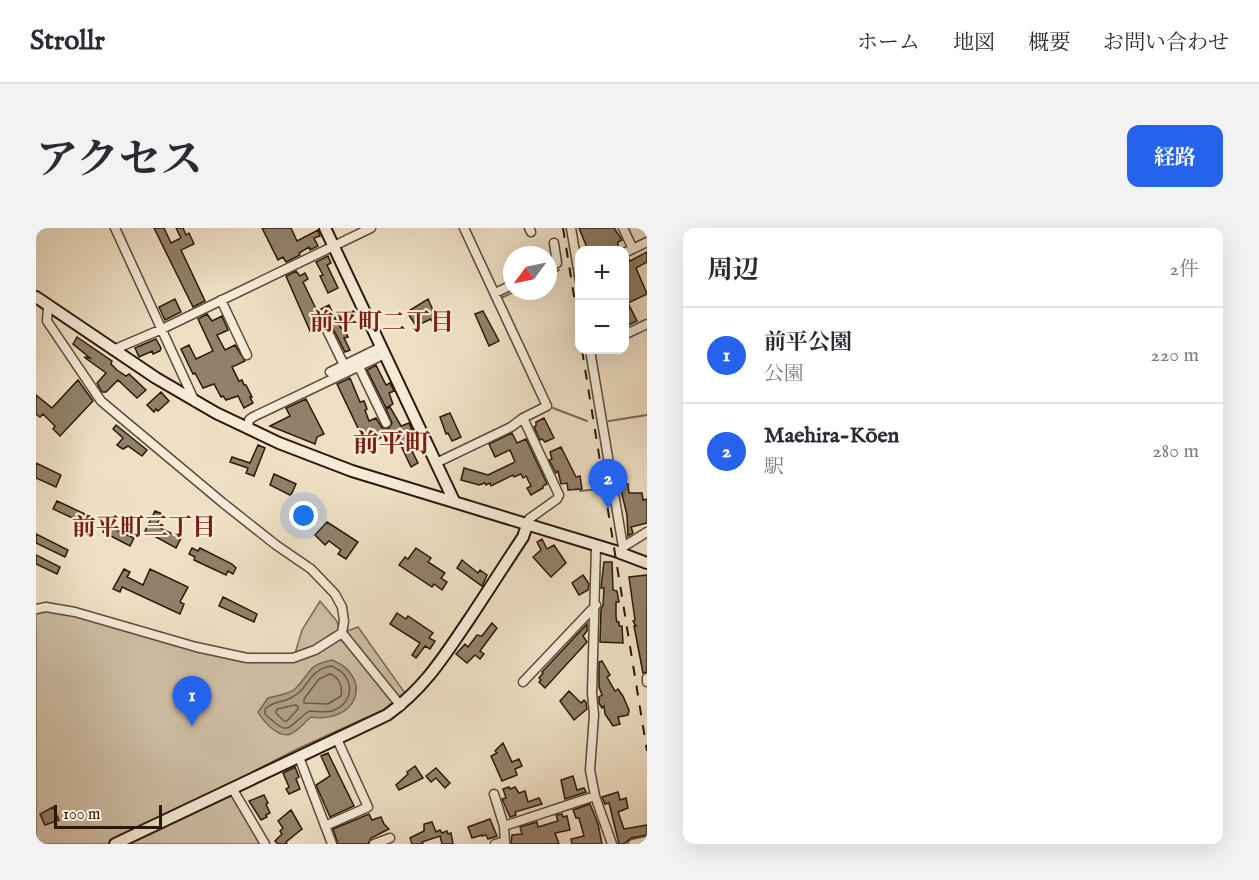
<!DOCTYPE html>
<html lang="ja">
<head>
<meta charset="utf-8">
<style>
	body { margin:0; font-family:"IM FELL English","Noto Serif JP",serif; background:#f2f2f3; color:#2b2b33 }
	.controls { position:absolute; right:18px; top:18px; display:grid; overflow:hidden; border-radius:12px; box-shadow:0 6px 24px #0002 }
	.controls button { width:54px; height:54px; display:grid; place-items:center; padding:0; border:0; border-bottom:2px solid #e1e1e2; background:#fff; color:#2b2b33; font:30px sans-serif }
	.compass { position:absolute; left:467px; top:18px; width:54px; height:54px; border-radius:50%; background:#fff; box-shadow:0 6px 24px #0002; rotate:237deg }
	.scale { position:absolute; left:18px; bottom:15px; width:108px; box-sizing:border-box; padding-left:6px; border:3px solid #2c1707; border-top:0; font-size:16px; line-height:21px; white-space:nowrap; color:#2c1707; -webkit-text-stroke:4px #f5ebd9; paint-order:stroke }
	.you { position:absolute; left:268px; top:288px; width:21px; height:21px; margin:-15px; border:4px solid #fff; border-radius:50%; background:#1a73e8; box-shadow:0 0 0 9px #1a73e833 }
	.badge { display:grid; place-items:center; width:39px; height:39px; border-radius:50%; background:#2563eb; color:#fff; font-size:20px; font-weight:700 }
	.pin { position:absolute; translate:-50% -50px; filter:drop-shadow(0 2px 3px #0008) }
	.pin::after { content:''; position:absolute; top:32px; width:21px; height:18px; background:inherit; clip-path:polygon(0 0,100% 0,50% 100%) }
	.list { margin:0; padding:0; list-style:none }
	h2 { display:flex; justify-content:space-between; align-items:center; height:78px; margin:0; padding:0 24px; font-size:26px }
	h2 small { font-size:20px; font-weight:400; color:#7c7c81 }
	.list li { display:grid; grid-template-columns:39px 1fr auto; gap:18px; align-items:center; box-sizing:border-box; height:96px; padding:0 24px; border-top:2px solid #e1e1e2 }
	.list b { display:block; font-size:22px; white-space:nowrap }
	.list p { margin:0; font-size:20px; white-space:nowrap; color:#7c7c81 }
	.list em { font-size:20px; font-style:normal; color:#7c7c81 }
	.map { position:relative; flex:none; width:611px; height:616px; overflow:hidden; border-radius:12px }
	header { display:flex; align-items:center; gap:36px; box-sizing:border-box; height:84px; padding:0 30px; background:#fff; border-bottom:2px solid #e1e1e2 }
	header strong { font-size:28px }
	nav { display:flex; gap:33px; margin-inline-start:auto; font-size:21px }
	.intro { display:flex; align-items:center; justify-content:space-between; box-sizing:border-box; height:144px; padding:0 36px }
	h1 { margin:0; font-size:42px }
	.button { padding:15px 27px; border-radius:12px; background:#2563eb; color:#fff; font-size:21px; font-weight:700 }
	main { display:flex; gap:36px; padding:0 36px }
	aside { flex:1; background:#fff; border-radius:12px; box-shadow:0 6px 24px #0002 }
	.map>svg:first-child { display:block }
	.green { fill:#cebea5; stroke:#7d6a56; stroke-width:1.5 }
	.water { fill:#ad9c84; stroke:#796752; stroke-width:1.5 }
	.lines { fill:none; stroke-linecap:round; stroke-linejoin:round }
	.shore { stroke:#6c5a46; stroke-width:1.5 }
	.stream { stroke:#796752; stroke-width:2 }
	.building { fill:#91806a; stroke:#2c1707; stroke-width:1.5 }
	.street-casing { stroke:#5d4936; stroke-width:11 }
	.secondary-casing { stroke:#2c1707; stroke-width:14 }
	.street { stroke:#f5ebd9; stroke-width:8 }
	.secondary { stroke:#f5ebd9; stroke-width:10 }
	.rail { stroke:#2c1707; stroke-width:2; stroke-dasharray:10 10; stroke-linecap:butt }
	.labels { text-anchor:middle; stroke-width:4.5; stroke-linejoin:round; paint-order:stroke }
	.neighbourhood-label { font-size:24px; font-weight:bold; fill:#7a1f14; stroke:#f5ebd9 }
	.quarter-label { font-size:26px; font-weight:bold; fill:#7a1f14; stroke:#f5ebd9 }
</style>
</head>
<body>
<header>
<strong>Strollr</strong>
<nav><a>ホーム</a><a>地図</a><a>概要</a><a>お問い合わせ</a></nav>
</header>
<div class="intro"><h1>アクセス</h1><a class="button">経路</a></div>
<main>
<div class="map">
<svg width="611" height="616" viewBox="0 0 611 616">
	<rect width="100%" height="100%" fill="#efe0c5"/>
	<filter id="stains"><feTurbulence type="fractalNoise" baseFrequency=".00333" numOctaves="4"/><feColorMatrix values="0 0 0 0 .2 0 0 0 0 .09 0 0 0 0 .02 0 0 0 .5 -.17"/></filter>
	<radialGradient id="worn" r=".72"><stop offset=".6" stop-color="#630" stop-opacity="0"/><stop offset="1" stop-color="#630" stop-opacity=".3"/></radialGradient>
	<path class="green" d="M284 373 300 392 306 405 322 399 369 465 347 482 261 521 191 557 226 616H0V381L10 379 211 430 258 429 266 402Z"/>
	<path class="water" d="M296 432C338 449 322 496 275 489 260 502 254 516 234 499 229 494 225 490 222 484L232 470C241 467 252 467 259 461 276 445 269 438 296 432Z"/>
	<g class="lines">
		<path class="shore" d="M295 438C318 446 321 474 296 483 289 485 280 483 273 483 249 500 255 510 229 486V481C238 472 246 475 255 470 274 461 270 443 295 438Z
			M294 446C303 449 307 459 305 468L292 476 268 475V471L283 451Z
			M259 477 262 478V481L251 493H248L240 485 241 481Z"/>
		<path class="stream" d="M512 47 523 42
			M465 70 480 63
			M517 180 551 193
			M573 193 611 187
			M544 263 563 261"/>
	</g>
	<path class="building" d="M118 0H128L135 15 145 10 140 0H147L150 7 153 5 158 16 145 22 169 73 157 79Z
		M226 0H255L261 13 282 2 284 8 278 10 282 18 274 22 273 19 263 25 264 27 250 34 247 29 242 32Z
		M543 0H578L586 12 582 14V20L577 22 574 19 566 22H552Z
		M611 24V34L600 40 611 66 592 75 601 93 588 99V31L592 30 594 33Z
		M292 28 295 35 291 37 302 60 292 65 284 48 287 47 280 34Z
		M260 43 264 48 269 45 272 51 267 54 281 83 293 77 301 94 305 100 307 99 312 109 308 110 314 122 309 124 291 89H284L279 95 281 99 274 103 250 48Z
		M139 71 145 84 129 92 123 79Z
		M392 71 401 91 396 93 395 91 380 98 371 84Z
		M447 83 463 113 453 118 439 86Z
		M171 86 176 93 186 88 192 102 181 107 189 122 199 117 209 133 196 139 203 153 206 152 208 157H210L216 169H214L217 175 208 180 202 168 190 172 187 168 185 169 178 156 167 160 159 145 157 146 145 121 153 117 160 131 177 123 162 91Z
		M41 109 76 133 75 136 81 142 90 148 93 146 110 162 101 170 82 152 70 164H66L61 155 70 145 48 129 54 130 37 116Z
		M120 111 125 120 124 123 117 126 116 123 103 129 99 120Z
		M340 137 350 157 354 155 358 163 353 165 357 176 350 180 331 142Z
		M314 150 324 174 328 173 330 178 331 181 329 182 333 193 340 190 346 200H353L356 195 350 181 354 179 365 198 373 195 376 202 368 207 382 235 375 239 358 203 330 217 301 156Z
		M42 152 57 173 24 208 17 201 19 198 7 186 4 189 0 186V167L16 180Z
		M125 164 133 173 122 183 120 181 118 184 111 177Z
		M270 171 288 206 281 209 279 216 234 198 254 188 250 180Z
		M414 185 425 209 416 213 412 205 410 206 404 189Z
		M508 190 518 210 509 214 506 211 504 212 498 199 500 198V194Z
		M80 197 111 222 106 228 92 218 87 221 81 217 87 210 77 201Z
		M476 205 481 215 490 211 511 256 507 258V260L495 267 491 260 495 258 490 248 487 250 485 246 478 249 477 247 455 258 454 255 450 257 449 255 443 257 425 252 428 240 452 247 479 234 474 222 459 229 453 216Z
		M222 217 229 220 218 248 210 245 212 240 194 234 196 229 214 235Z
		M525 219 540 249 544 248 546 261 532 262 531 255 525 256 522 243 520 245 513 232 516 231 514 224Z
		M0 235 25 247 20 259 0 250Z
		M238 246 260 256 256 265 254 267 234 257Z
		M583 254 592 256 593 265H606L607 272 611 271V295L595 299 597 305 592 308 591 287Z
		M21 273 49 286 45 294 17 281Z
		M119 283 126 286 120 298 145 310 140 320 109 303Z
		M291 294 322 314 310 331 302 326 305 322 293 313 289 317 279 307Z
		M70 297 98 310 94 318 67 304Z
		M0 306 32 322 29 329 0 315Z
		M506 311 511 321 518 317 530 335 515 349 497 329 505 322 501 314Z
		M156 320 162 323 164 320 196 336 200 340 197 346 192 343 190 347 158 332 159 329 153 326Z
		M380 320 395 330 392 334 409 345 405 350 411 354 406 362 398 356 396 359 363 337 369 329 372 331Z
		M0 327 24 339 21 346 0 336Z
		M426 332 442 345 444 342 451 347 446 358 421 340Z
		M568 334H576L577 362 581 363 583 374H580V389L581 394H583V398H586L587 415 564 414 565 381 567 377 568 360H565Z
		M88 341 94 344 91 349 107 357 114 341 152 359 144 374 148 376 144 386 86 359 84 364 77 361Z
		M547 347 553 356 552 362 543 367 536 355Z
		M611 347V444L607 445 598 398H600L597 393 599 392 593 349Z
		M187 369 221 386 218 394 183 378Z
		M361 385 370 391 372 388 397 405 393 410 399 413 394 421 389 418 380 430 376 427 384 415 354 396Z
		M456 395 461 400 444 423 448 426 444 431 439 427 431 435 420 426 429 416 432 419 441 407 446 408Z
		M551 396V403L547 408 551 414 509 460 503 454 505 452 503 450 507 445 506 444Z
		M566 433 574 447 571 449 579 463 582 461 587 468 593 482 592 487 582 489 584 496 577 498 569 486 568 478 566 480 563 475V469L566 467 563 459V434Z
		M533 463 545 475 548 472 550 474 551 481 538 492 524 473Z
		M467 515 476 534 483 531 486 538 479 541 481 547 466 553 455 528 461 525 459 523Z
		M292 525 318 578 294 589 280 557 294 548 285 528Z
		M379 538 387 550 363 562 360 557 372 546 371 544Z
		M259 539 263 549 260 551 264 561 253 566 250 561 253 559 247 545Z
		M400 540 414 555 409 560 400 550 395 554 390 548Z
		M537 548 541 562 548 560 550 564 529 571 525 552Z
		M473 559 474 561 479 559 483 565 489 563 492 574 503 570 506 576 479 584 480 587 474 589 466 571 470 570 467 561Z
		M582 564 584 572 590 570 592 580 582 584 588 601 611 597V607L595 610 588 616H583L573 575 569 576 566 569Z
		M228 567 232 575 230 576 234 585 230 587 231 589 225 592 213 573Z
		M554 576 562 596 566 616H536L535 611 548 608 543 590H540L537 582Z
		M17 579 23 592 9 597 4 586Z
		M255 582 266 601 250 614 251 616H242L239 613 246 606 244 603 247 600 242 593Z
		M333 586 336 592 345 589 348 596 353 601 335 610 332 616H302L297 601Z
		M526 586 527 589 531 588 534 602 519 605 523 616H475L476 607 486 606 484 599 501 594 502 599 522 593 520 587Z
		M454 591 461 608 452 611 450 607 446 608V607L436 610 432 599Z
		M396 594 400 604 404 602 406 605 411 603 412 606 415 605 417 616H406L404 608 386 614 387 616H376L374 610 388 603V596Z"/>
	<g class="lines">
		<defs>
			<path id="street" d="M79 0 159 174
				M493 0 495 4
				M535 0 544 53
				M587 0 597 21
				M588 25 611 14
				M512 40 521 35 518 15
				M459 65 476 57
				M185 72 211 127
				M12 79 11 93 65 173 187 275 240 317 275 341 299 366 306 379 308 393 306 405 365 478
				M287 94 308 137
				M588 107 611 96
				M77 122 126 101 335 0
				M554 122 587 319 586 326
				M323 139 350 195
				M294 144 345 119
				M487 190 523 267 521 271 493 291 491 297
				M212 201 213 192 217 189 349 126
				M400 235 475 199 487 190 511 178 428 0
				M560 318 556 465 558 487 554 542 559 568 576 616
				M587 319 611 304
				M0 381 10 379 39 384 160 419 211 430H257L279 422 306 405
				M611 450V454
				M487 454 560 377
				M263 529 296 616
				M196 560 229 616
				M458 566 468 598 469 616
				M289 598 332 579 301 511
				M468 598 559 568
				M338 616 354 610
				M459 616 469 613
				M597 616 611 613"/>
			<path id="secondary" d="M289 0 418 273
				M0 69 120 150 180 185 243 215 316 243 579 323 611 335
				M79 616 351 487C389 460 409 427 434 390 452 363 469 336 487 309L491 297"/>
		</defs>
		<use href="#street" class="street-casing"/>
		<use href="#secondary" class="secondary-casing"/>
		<use href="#street" class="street"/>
		<use href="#secondary" class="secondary"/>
		<path class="rail" d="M527 0 544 105
			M546 122 611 523"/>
	</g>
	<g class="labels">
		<g class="neighbourhood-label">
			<text x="346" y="102">前平町二丁目</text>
			<text x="108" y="307">前平町三丁目</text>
		</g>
		<g class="quarter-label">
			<text x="356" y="224">前平町</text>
		</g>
	</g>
	<rect width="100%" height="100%" filter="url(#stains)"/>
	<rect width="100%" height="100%" fill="url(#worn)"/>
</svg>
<div class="controls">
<button>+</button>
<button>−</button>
</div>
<svg class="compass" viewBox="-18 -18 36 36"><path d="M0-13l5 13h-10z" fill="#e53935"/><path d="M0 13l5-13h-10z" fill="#7c7c81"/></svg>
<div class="scale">100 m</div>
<div class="you"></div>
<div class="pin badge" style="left:156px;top:498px">1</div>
<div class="pin badge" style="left:572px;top:281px">2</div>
</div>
<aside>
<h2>周辺<small>2件</small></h2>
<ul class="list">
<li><span class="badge">1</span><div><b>前平公園</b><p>公園</p></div><em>220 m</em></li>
<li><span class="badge">2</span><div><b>Maehira-Kōen</b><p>駅</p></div><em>280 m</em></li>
</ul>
</aside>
</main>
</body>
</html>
